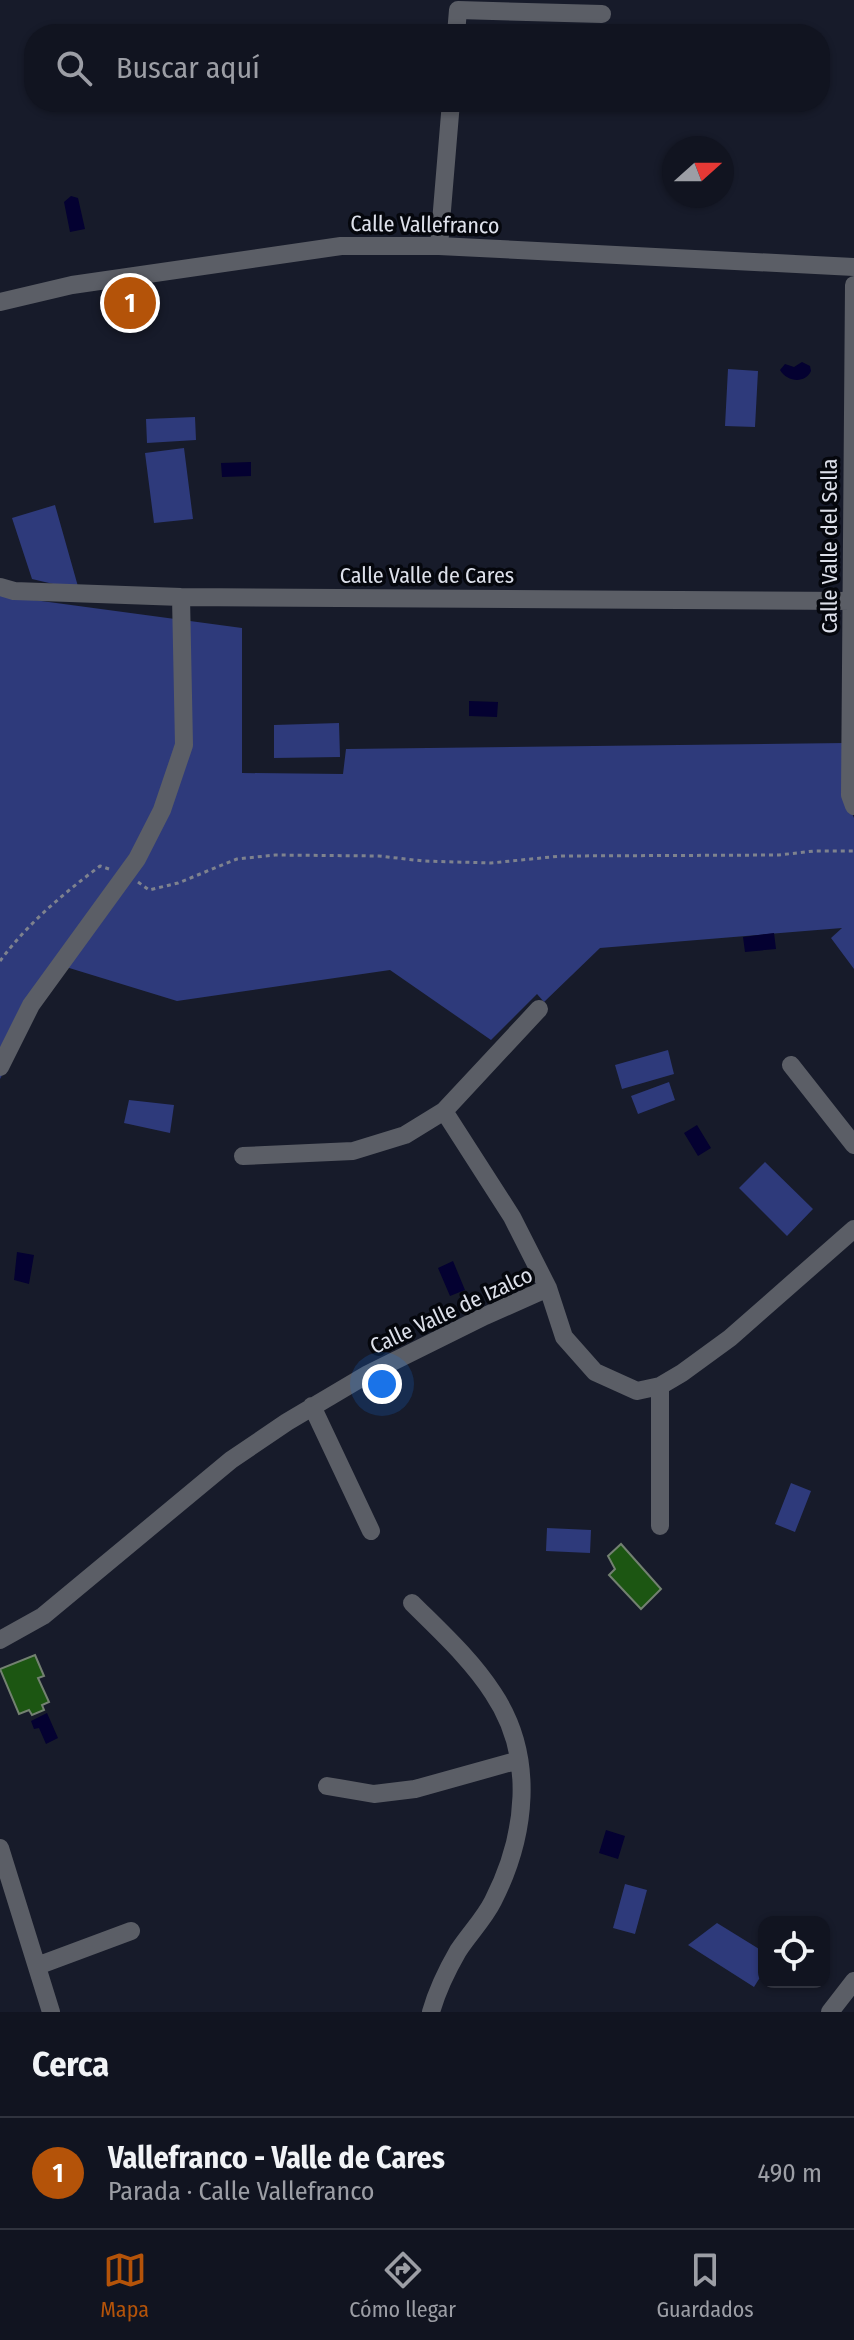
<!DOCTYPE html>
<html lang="es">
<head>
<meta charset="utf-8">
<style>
	body { margin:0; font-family:"Fira Sans Condensed",sans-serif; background:#1a1d29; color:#f1f3f6 }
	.controls { position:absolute; right:24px; bottom:24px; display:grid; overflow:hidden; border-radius:16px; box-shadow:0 2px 6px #0004 }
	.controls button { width:72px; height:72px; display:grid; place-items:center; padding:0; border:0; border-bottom:2px solid #30333e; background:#111420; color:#f1f3f6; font:40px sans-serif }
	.compass { position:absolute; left:662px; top:136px; width:72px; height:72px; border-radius:50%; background:#111420; box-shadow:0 2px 6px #0004; rotate:69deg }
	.you { position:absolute; left:382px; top:1384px; width:28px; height:28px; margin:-20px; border:6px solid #fff; border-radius:50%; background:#1a73e8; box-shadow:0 0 0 12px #1a73e833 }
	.badge { display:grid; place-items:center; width:52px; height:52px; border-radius:50%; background:#b45309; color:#fff; font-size:26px; font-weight:700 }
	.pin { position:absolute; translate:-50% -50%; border:4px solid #fff; box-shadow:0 2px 8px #0006 }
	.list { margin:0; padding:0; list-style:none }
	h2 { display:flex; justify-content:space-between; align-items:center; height:104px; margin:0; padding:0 32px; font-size:34px }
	h2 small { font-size:26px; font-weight:400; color:#9c9ea5 }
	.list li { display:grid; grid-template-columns:52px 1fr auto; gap:24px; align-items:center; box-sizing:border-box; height:112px; padding:0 32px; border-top:2px solid #30333e }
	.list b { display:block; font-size:30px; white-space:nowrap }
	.list p { margin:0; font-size:26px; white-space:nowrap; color:#9c9ea5 }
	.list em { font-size:26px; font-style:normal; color:#9c9ea5 }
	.icon { flex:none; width:44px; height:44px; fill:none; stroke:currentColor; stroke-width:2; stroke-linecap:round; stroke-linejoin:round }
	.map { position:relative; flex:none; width:854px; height:2012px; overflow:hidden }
	.search { position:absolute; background:#111420; box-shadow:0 2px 6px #0004; left:24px; right:24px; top:24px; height:88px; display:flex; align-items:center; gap:20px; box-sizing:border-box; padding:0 28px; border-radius:32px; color:#9c9ea5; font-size:30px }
	.sheet { height:216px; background:#111420 }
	nav { display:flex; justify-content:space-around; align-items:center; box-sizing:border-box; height:112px; border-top:2px solid #30333e; background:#111420; font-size:22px; color:#9c9ea5 }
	nav a { display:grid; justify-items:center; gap:4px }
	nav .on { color:#b45309 }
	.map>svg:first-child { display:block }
	.green { fill:#2e3a7b }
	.water { fill:#040131 }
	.building { fill:#1c5612; stroke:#738171; stroke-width:2 }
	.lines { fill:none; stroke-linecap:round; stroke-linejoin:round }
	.path { stroke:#7e828e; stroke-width:3; stroke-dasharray:4 4; stroke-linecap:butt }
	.minor { stroke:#5b5e66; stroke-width:18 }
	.labels { text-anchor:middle; stroke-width:7; stroke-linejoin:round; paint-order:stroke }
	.street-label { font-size:22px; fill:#dde0ea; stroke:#05070d }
</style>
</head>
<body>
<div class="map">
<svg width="854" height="2012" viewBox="0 0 854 2012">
	<rect width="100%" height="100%" fill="#171b2a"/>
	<path class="green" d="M728 369 758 371 755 427 725 426Z
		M195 417 196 440 147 443 146 419Z
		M184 448 193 519 154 523 145 453Z
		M55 505 79 590 32 579 12 518Z
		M0 591 19 598 242 628V773L343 774 346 749 846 743 843 791 854 818V969L831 938 842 928 600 948 544 1002 537 994 491 1040 390 970 177 1001 66 967 32 1018 0 1079Z
		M339 723 340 757 274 758V725Z
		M668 1050 674 1074 622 1089 615 1065Z
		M669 1082 675 1100 638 1114 631 1096Z
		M129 1100 174 1105 170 1133 124 1123Z
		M765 1162 813 1209 787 1236 739 1188Z
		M791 1483 811 1491 795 1532 775 1524Z
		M547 1528 591 1530 590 1553 546 1551Z
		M625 1884 647 1890 635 1934 613 1928Z
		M717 1923 764 1952V1971L754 1987 688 1945Z"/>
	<path class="water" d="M71 196 78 198 85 229 70 232 64 202Z
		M802 362 810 366 811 371C805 384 787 382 780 370L785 364 794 367Z
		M251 462V476L222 477 221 463Z
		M469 701 498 702 497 717 469 716Z
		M774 933 776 949 745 952 743 937Z
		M697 1125 711 1148 698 1156 684 1133Z
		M17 1252 34 1255 29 1284 14 1280Z
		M453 1261 465 1290 450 1296 438 1268Z
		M47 1713 58 1738 46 1744 39 1728 34 1729 31 1721Z
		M606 1830 625 1836 618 1859 599 1853Z"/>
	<path class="building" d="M621 1544 661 1589 641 1609 609 1575 615 1569 608 1556Z
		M35 1655 44 1676 38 1678 49 1702 42 1705 44 1710 32 1715 29 1710 19 1714 0 1669Z"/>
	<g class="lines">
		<path class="path" d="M138 882 149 890 178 883 237 859 275 855 379 856 423 861 491 863 561 856 779 855 814 851H854
			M0 961C28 923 63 894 100 866L109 869"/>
		<path class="minor" d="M456 34 458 10 602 14
			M439 246 451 102
			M854 285 850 795 854 806
			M0 302 72 285 341 246H439L854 267
			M0 587 14 591 181 597 854 601
			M791 1065 854 1145
			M0 1067 31 1005 137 859 162 810 184 745 181 597
			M444 1111 539 1009
			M243 1156 353 1151 405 1135 444 1111 512 1217 548 1288
			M312 1406 371 1531
			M660 1526V1386
			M412 1603C440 1631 471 1659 493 1693 536 1757 526 1836 493 1901 484 1919 469 1934 458 1951 447 1970 437 1991 431 2012
			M0 1640 43 1616 231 1460 287 1422 368 1374 485 1316 548 1288 564 1337 595 1372 637 1391 660 1386 682 1373 730 1338 854 1229
			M327 1786 374 1794 415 1789 519 1760
			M0 1848 51 2012
			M37 1966 131 1931
			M830 2012 854 1981"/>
	</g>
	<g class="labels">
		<g class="street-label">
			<text transform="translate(425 224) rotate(1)" y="8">Calle Vallefranco</text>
			<text transform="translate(829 546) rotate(-90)" y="8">Calle Valle del Sella</text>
			<text x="427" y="583">Calle Valle de Cares</text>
			<text transform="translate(451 1310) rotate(-25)" y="8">Calle Valle de Izalco</text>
		</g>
	</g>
</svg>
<div class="controls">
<button><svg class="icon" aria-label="locate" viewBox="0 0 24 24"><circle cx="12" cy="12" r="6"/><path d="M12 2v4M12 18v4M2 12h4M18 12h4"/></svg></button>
</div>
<svg class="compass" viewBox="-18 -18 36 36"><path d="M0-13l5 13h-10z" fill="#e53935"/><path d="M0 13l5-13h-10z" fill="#9c9ea5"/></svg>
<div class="you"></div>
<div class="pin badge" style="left:130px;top:303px">1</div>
<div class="search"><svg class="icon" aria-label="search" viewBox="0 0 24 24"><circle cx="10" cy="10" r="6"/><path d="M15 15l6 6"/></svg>Buscar aquí</div>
</div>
<section class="sheet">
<h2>Cerca<small></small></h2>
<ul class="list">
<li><span class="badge">1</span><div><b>Vallefranco - Valle de Cares</b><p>Parada · Calle Vallefranco</p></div><em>490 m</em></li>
</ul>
</section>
<nav>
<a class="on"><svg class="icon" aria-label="map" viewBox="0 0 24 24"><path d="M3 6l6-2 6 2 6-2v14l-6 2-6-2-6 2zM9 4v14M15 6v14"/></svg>Mapa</a>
<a><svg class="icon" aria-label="directions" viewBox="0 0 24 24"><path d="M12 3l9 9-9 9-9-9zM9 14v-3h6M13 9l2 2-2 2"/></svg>Cómo llegar</a>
<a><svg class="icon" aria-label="saved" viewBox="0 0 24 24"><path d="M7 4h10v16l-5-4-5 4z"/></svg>Guardados</a>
</nav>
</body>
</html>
